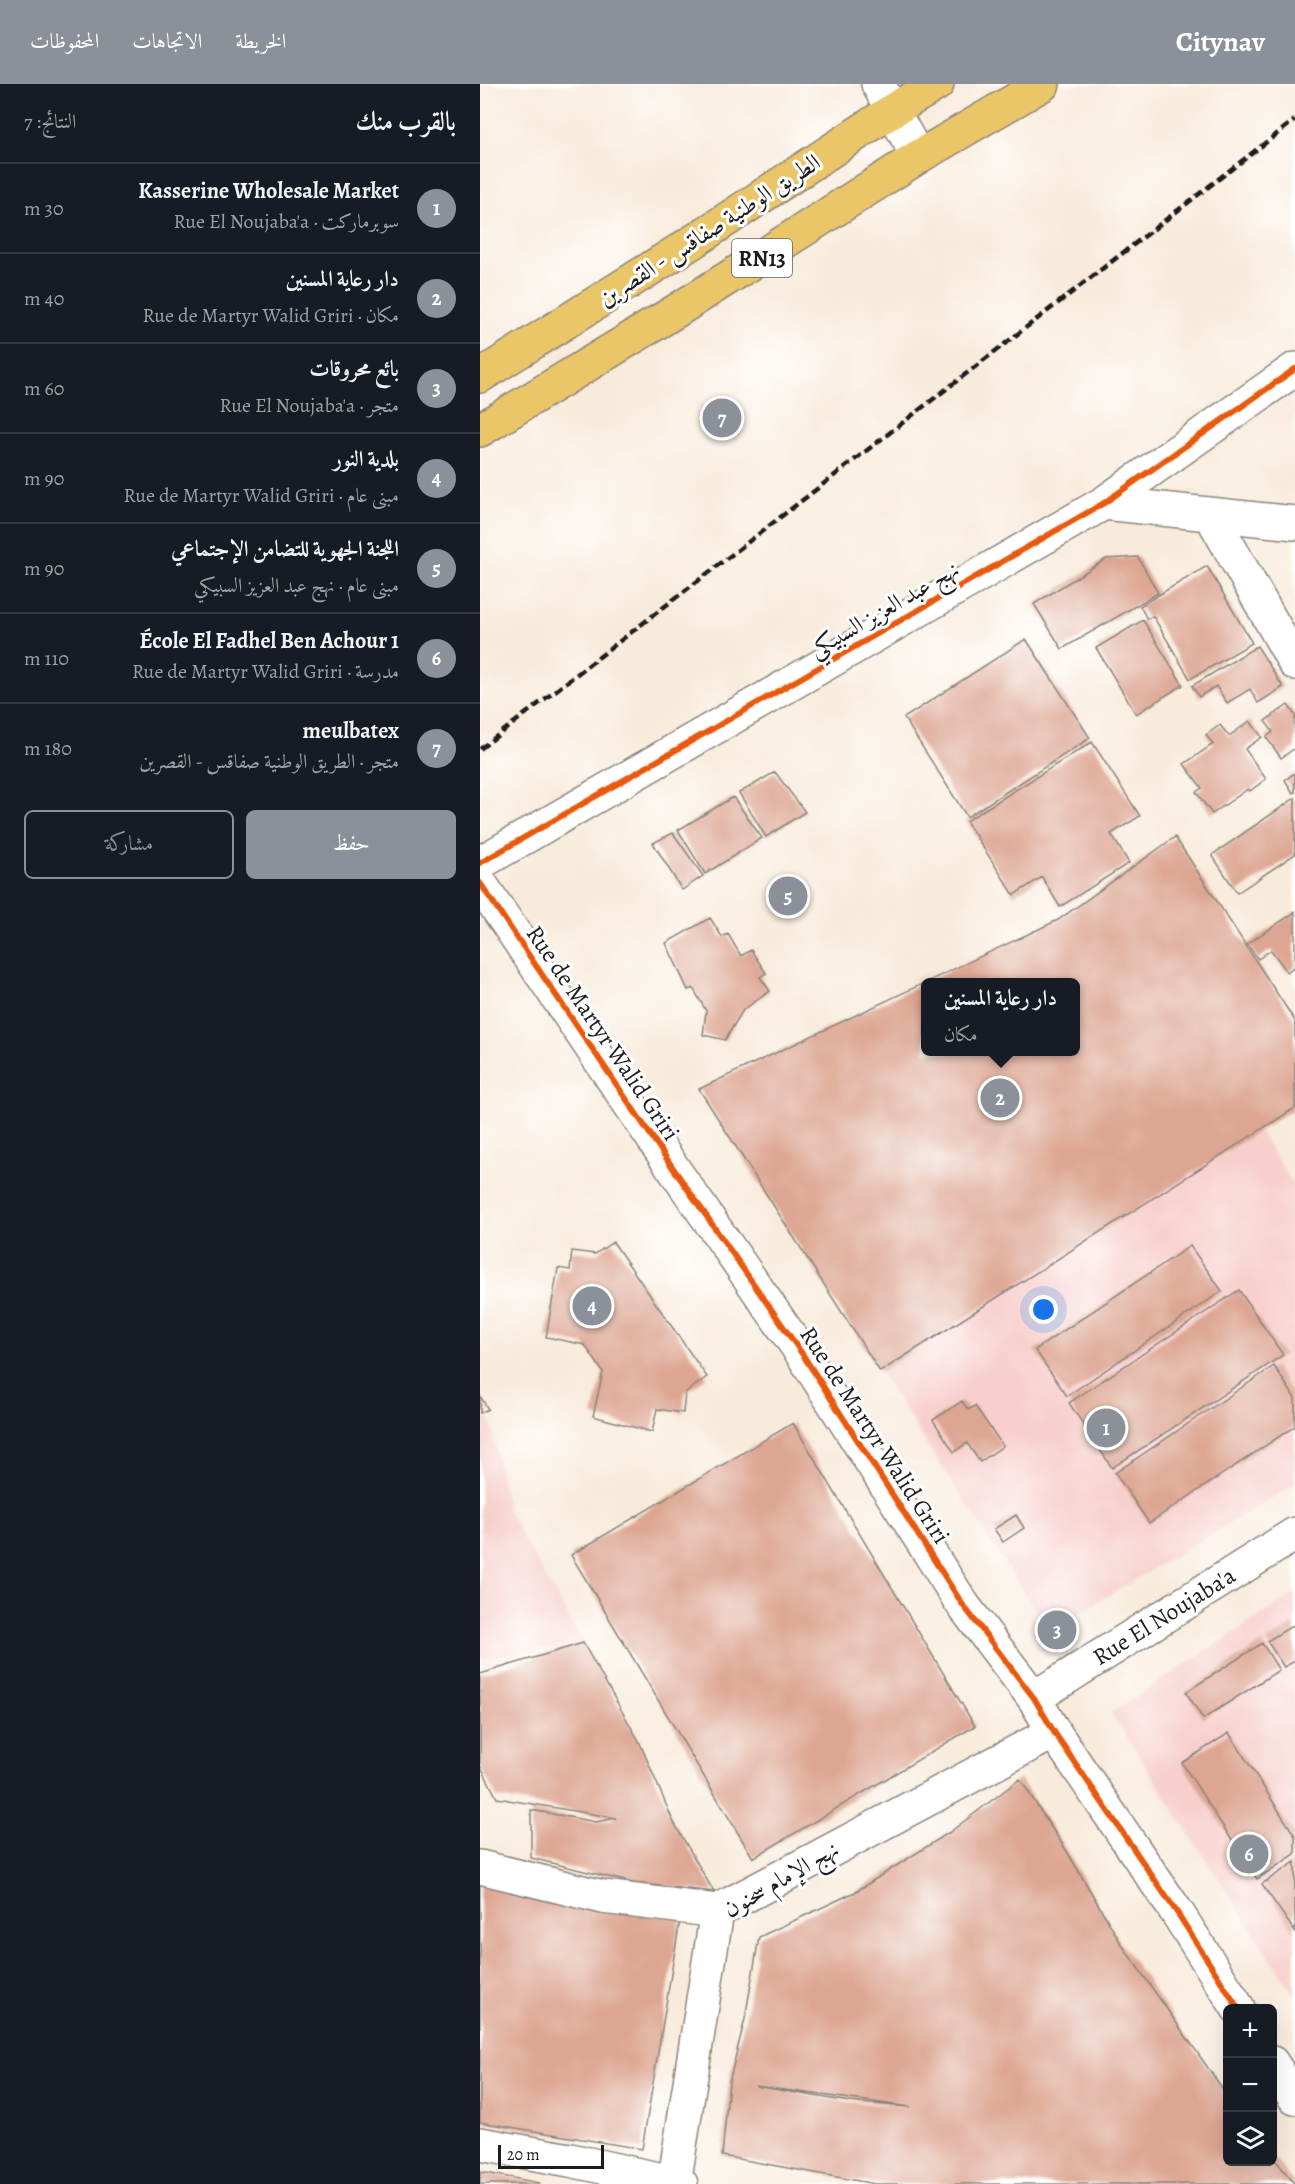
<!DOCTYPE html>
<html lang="ar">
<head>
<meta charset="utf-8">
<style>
	body { margin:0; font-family:Alegreya,Amiri,serif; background:#20242c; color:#f1f3f6; direction:rtl }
	.controls { position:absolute; right:18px; bottom:18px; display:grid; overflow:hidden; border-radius:9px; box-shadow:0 6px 24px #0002 }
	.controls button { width:54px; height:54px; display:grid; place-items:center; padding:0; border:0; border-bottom:2px solid #363941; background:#171b24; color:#f1f3f6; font:30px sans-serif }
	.scale { position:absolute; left:18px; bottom:15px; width:106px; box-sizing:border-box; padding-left:6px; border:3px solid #1c1c1c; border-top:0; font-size:16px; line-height:21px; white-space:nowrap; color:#1c1c1c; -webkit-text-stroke:4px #fff; paint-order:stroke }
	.you { position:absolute; left:564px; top:1226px; width:21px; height:21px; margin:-15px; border:4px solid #fff; border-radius:50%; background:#1a73e8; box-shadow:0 0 0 9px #1a73e833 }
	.badge { display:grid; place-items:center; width:39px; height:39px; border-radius:50%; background:#8c9099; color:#fff; font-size:20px; font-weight:700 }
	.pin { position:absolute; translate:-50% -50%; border:3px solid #fff; box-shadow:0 2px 6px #0006 }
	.popup { position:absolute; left:441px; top:894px; width:159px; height:78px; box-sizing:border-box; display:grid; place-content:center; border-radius:9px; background:#171b24; filter:drop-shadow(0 2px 4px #0005); font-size:20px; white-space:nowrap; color:#9ea1a6 }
	.popup b { font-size:22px; color:#f1f3f6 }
	.popup::after { content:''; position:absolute; left:50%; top:100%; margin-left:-12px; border:12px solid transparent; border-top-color:#171b24 }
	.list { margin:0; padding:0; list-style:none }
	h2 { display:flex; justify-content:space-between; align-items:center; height:78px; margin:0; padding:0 24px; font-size:26px }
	h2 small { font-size:20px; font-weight:400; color:#9ea1a6 }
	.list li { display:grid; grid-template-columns:39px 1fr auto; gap:18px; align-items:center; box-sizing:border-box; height:90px; padding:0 24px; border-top:2px solid #363941 }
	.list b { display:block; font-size:22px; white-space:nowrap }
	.list p { margin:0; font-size:20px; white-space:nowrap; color:#9ea1a6 }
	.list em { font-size:20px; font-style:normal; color:#9ea1a6 }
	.actions { display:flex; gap:12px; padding:18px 24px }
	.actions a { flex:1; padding:14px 0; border:2px solid #8c9099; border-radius:9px; text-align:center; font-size:21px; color:#8c9099 }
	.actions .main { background:#8c9099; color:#fff }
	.icon { flex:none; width:33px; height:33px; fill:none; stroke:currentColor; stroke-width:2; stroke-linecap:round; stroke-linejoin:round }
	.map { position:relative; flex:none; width:815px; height:2100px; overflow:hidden; direction:ltr }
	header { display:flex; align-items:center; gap:36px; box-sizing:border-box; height:84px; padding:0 30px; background:#8c9099; color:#fff }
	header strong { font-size:28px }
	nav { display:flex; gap:33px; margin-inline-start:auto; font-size:21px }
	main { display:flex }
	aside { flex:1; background:#171b24 }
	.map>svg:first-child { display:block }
	.built { fill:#f7d0cd }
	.building { fill:#dda692; fill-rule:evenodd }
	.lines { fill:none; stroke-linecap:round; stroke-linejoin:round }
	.minor-casing { stroke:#8a847c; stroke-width:36 }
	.major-casing { stroke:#8a847c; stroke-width:36 }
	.minor { stroke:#fff; stroke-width:33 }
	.major { stroke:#ebc669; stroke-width:33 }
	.rail { stroke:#1c1c1c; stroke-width:4.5; stroke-dasharray:9 4.5; stroke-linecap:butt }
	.cycleway-casing { stroke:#fff; stroke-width:10 }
	.cycleway { stroke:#e8590c; stroke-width:6 }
	.labels { text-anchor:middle; stroke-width:6; stroke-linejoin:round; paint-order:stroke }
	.shield { fill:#fff; stroke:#606060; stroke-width:1.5 }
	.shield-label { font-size:22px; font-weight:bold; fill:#1c1c1c }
	.street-label { font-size:24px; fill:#1c1c1c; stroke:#fff }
</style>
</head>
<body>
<header>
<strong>Citynav</strong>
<nav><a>الخريطة</a><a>الاتجاهات</a><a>المحفوظات</a></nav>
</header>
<main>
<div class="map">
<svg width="815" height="2100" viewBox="0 0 815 2100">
	<rect width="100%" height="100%" fill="#fff"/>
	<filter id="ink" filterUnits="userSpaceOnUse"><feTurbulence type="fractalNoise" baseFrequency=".0167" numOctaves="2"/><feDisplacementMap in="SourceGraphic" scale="12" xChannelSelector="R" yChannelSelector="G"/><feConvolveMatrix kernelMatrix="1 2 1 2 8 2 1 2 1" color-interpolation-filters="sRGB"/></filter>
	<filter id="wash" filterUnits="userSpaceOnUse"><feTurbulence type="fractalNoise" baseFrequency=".008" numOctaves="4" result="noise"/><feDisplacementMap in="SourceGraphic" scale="24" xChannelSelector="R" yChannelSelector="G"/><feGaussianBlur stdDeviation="1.35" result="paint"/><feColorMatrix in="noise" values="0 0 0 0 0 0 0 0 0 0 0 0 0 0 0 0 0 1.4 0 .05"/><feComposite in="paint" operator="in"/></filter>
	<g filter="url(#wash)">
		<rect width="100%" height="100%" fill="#f8ebdb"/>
		<path class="built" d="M779 1047 815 1103V1400L586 1537 576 1523 560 1533 400 1288Z
			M8 1325 27 1425 103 1559 0 1575V1330Z
			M815 1509V1912L631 1629Z"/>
		<g id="blocks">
			<path class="building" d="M658 473 678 509 582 565 554 520 626 475Z
				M727 482 772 559 710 595 673 532 667 535 660 522Z
				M663 536 703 601 656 630 616 564Z
				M546 555 610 654 487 733 424 634Z
				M777 562 803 603 778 619 770 605 747 619 736 602 719 613 712 602Z
				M808 621 815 631V664L801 674 786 653 793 648 785 637Z
				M770 637 782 653 765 665 786 695 770 707 768 705 732 730 716 708 722 704 704 680 733 660 726 651 740 641 749 652Z
				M612 658 660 732 631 750 649 779 580 823 562 793 534 811 486 737Z
				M295 688 325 728 286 753 259 709Z
				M815 689V708L813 709 805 696Z
				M253 713 282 754 225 790 198 746Z
				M815 714V770L757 809 732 771Z
				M193 749 223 792 202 806 173 759Z
				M695 753 815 937V1024L400 1288 219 1005 578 836ZM445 898H595V968H445Z
				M815 828V882L807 888 791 866 778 875 767 860Z
				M230 834 242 853 248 850 261 872 271 866 286 889 280 893 290 907 263 926 245 956 223 951 226 927 213 904 208 906 186 859Z
				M133 1158 227 1293 205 1309 203 1329 177 1325 172 1348 113 1332 123 1288 105 1261 66 1253 78 1184 90 1186 92 1167 115 1170Z
				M710 1162 742 1207 587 1312 555 1266Z
				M759 1206 803 1271 632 1384 589 1319Z
				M794 1282 815 1314V1342L669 1439 635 1389Z
				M0 1312 8 1325 0 1329Z
				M482 1317 488 1326 495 1322 523 1362 500 1378 487 1359 474 1368 453 1336Z
				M313 1339 495 1642 273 1774 91 1471Z
				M536 1431 544 1444 523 1458 514 1445Z
				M815 1540V1577L804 1583 787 1557Z
				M103 1559 159 1657 193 1737 234 1808 153 1799 51 1774V1726L116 1738 136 1734 17 1714 0 1681V1590Z
				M782 1559 799 1586 723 1635 706 1608Z
				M749 1649 815 1752V1770L777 1795 702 1679Z
				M540 1695 588 1769 642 1861 747 2011V2078H792V2072L815 2100H395L242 2072 249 1998 265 1935 279 1853 375 1808 470 1748ZM275 2002 430 2023 370 2018Z
				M815 1778V1848L782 1800Z
				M0 1797 201 1830 162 2065 0 2038Z
				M0 2088 60 2099V2100H0Z"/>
		</g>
	</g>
	<g filter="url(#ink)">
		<use href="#blocks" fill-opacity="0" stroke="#8a847c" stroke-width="1.5"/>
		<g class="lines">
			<defs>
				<path id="minor" d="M398 0 438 73
					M624 419 815 439
					M731 431 815 579
					M0 779 624 419 815 285
					M0 799 193 1084 323 1271 483 1521 554 1614 574 1648 698 1830 758 1924
					M554 1614 815 1450
					M0 1783 123 1813 237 1827
					M792 1979 815 2014
					M0 2060 90 2076 201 2100
					M194 2100 237 1827 574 1648"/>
				<path id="major" d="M0 292 211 159 413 26 457 0
					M0 346 196 227 438 73 563 0"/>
			</defs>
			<use href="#minor" class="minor-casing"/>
			<use href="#major" class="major-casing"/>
			<use href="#minor" class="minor"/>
			<use href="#major" class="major"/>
			<path class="rail" d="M0 665 815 36"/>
			<defs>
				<path id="cycleway" d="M0 779 624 419 815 285
					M0 799 193 1084 323 1271 483 1521 554 1614 574 1648 698 1830 758 1924"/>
			</defs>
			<use href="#cycleway" class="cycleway-casing"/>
			<use href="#cycleway" class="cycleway"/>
		</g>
	</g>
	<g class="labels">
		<rect class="shield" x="252" y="155" width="60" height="38" rx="4.5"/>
		<g class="shield-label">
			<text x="282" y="182">RN13</text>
		</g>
		<g class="street-label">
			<text transform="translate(229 146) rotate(-33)" y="8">الطريق الوطنية صفاقس - القصرين</text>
			<text transform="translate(404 525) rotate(-30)" y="8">نهج عبد العزيز السبيكي</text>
			<text transform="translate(123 949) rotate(56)" y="8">Rue de Martyr Walid Griri</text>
			<text transform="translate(395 1351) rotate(57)" y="8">Rue de Martyr Walid Griri</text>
			<text transform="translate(684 1532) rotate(-32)" y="8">Rue El Noujaba'a</text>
			<text transform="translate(301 1795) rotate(-30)" y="8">نهج الإمام سحنون</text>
		</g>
	</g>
</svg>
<div class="controls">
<button>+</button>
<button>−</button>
<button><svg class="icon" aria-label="layers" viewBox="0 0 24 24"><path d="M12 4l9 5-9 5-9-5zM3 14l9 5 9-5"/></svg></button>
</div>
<div class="scale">20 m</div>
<div class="you"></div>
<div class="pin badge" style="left:626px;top:1344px">1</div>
<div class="pin badge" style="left:520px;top:1014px">2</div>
<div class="popup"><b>دار رعاية المسنين</b>مكان</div>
<div class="pin badge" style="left:577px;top:1546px">3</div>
<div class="pin badge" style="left:112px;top:1222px">4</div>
<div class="pin badge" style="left:308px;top:812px">5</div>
<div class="pin badge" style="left:769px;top:1770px">6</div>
<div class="pin badge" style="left:242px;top:334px">7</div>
</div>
<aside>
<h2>بالقرب منك<small>النتائج: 7</small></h2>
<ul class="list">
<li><span class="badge">1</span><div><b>Kasserine Wholesale Market</b><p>سوبرماركت · Rue El Noujaba'a</p></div><em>30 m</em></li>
<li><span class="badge">2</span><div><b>دار رعاية المسنين</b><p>مكان · Rue de Martyr Walid Griri</p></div><em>40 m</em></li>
<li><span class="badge">3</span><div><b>بائع محروقات</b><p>متجر · Rue El Noujaba'a</p></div><em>60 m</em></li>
<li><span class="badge">4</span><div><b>بلدية النور</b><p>مبنى عام · Rue de Martyr Walid Griri</p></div><em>90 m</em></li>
<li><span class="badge">5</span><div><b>اللجنة الجهوية للتضامن الإجتماعي</b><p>مبنى عام · نهج عبد العزيز السبيكي</p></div><em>90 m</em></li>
<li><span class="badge">6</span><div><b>École El Fadhel Ben Achour 1</b><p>مدرسة · Rue de Martyr Walid Griri</p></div><em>110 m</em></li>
<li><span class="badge">7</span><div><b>meulbatex</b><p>متجر · الطريق الوطنية صفاقس - القصرين</p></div><em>180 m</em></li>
</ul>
<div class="actions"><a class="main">حفظ</a><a>مشاركة</a></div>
</aside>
</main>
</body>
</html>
